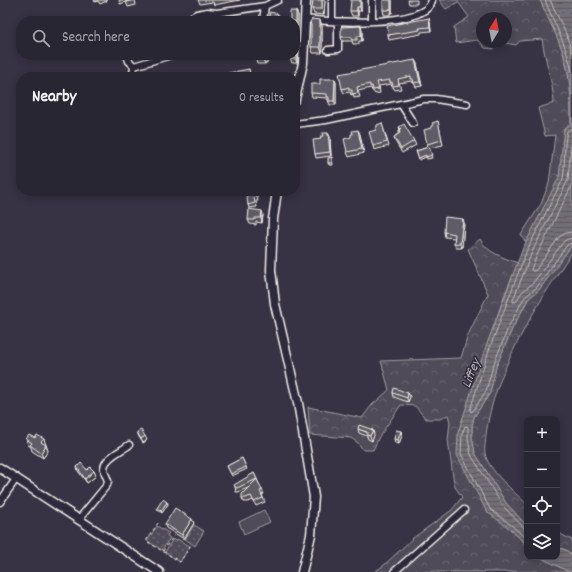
<!DOCTYPE html>
<html lang="en">
<head>
<meta charset="utf-8">
<style>
	body { margin:0; font-family:Dekko,sans-serif; background:#312e3b; color:#f1f3f6 }
	.controls { position:absolute; right:12px; bottom:12px; display:grid; overflow:hidden; border-radius:8px; box-shadow:0 2px 10px #0003 }
	.controls button { width:36px; height:36px; display:grid; place-items:center; padding:0; border:0; border-bottom:1px solid #45434e; background:#292633; color:#f1f3f6; font:20px sans-serif }
	.compass { position:absolute; left:476px; top:12px; width:36px; height:36px; border-radius:50%; background:#292633; box-shadow:0 2px 10px #0003; rotate:10deg }
	.list { margin:0; padding:0; list-style:none }
	h2 { display:flex; justify-content:space-between; align-items:center; height:52px; margin:0; padding:0 16px; font-size:17px }
	h2 small { font-size:13px; font-weight:400; color:#a5a5ac }
	.icon { flex:none; width:22px; height:22px; fill:none; stroke:currentColor; stroke-width:2; stroke-linecap:round; stroke-linejoin:round }
	.map { position:relative; flex:none; width:572px; height:572px; overflow:hidden }
	.search { position:absolute; background:#292633; box-shadow:0 2px 10px #0003; left:16px; top:16px; width:284px; height:44px; display:flex; align-items:center; gap:10px; box-sizing:border-box; padding:0 14px; border-radius:16px; color:#a5a5ac; font-size:15px }
	.panel { position:absolute; background:#292633; box-shadow:0 2px 10px #0003; left:16px; top:72px; width:284px; height:124px; border-radius:16px }
	.map>svg:first-child { display:block }
	.grass { fill:url(#grass-dots); stroke:#a29ea0 }
	.forest { fill:url(#forest-crowns); stroke:#a29ea0; fill-rule:evenodd }
	.pitch { fill:#504b59; stroke:#a29ea0 }
	.water { fill:url(#water-rules); stroke:#a6a2a4 }
	.lines { fill:none; stroke-linecap:round; stroke-linejoin:round }
	.shore { stroke:#c0bdbb; stroke-width:1 }
	.minor-casing { stroke:#f4f1e8; stroke-width:9 }
	.major-casing { stroke:#f4f1e8; stroke-width:11 }
	.path { stroke:#f4f1e8; stroke-width:1; stroke-dasharray:3 3; stroke-linecap:butt }
	.minor { stroke:#2f2a3d; stroke-width:6 }
	.major { stroke:#2f2a3d; stroke-width:8 }
	.wall { fill:#524f59; stroke:#f4f1e8 }
	.shaded-wall { fill:#424048; stroke:#f4f1e8 }
	.building { fill:#5f5c67; stroke:#f4f1e8 }
	.labels { text-anchor:middle; stroke-width:3; stroke-linejoin:round; paint-order:stroke }
	.water-label { font-size:14px; font-style:italic; fill:#bab6b5; stroke:#2f2a3d }
</style>
</head>
<body>
<div class="map">
<svg width="572" height="572" viewBox="0 0 572 572">
	<defs>
		<pattern id="grass-dots" width="8" height="8" patternUnits="userSpaceOnUse"><rect width="8" height="8" fill="#504b59"/><path d="M2 2h.1M6 6h.1" fill="none" stroke="#6a6571" stroke-width="1.8" stroke-linecap="round"/></pattern>
		<pattern id="forest-crowns" width="20" height="18" patternUnits="userSpaceOnUse"><rect width="20" height="18" fill="#504b59"/><path d="M2 6a3 3 0 1 1 6 0M12 15a3 3 0 1 1 6 0" fill="none" stroke="#6a6571"/></pattern>
		<pattern id="water-rules" width="6" height="5" patternUnits="userSpaceOnUse"><rect width="6" height="5" fill="#726e77"/><path d="M0 2.5h6" fill="none" stroke="#5b595c"/></pattern>
	</defs>
	<rect width="100%" height="100%" fill="#373244"/>
	<filter id="ink" filterUnits="userSpaceOnUse"><feTurbulence type="fractalNoise" baseFrequency=".025" numOctaves="2"/><feDisplacementMap in="SourceGraphic" scale="8" xChannelSelector="R" yChannelSelector="G"/><feConvolveMatrix kernelMatrix="1 2 1 2 8 2 1 2 1" color-interpolation-filters="sRGB"/></filter>
	<g filter="url(#ink)">
		<path class="grass" d="M194 525 204 531 195 546 185 539Z
			M157 526 169 533 167 536 170 538 162 550 147 541Z
			M173 539 176 541 177 539 190 546 180 562 165 552Z"/>
		<path class="forest" d="M439 0H540C546 13 552 26 558 39 569 65 572 93 571 121 571 129 562 135 562 143L568 164 532 244 525 241 521 235 541 204 549 183 555 135 545 136 538 108 554 103C553 82 545 61 542 39L520 41 516 45 505 43 493 49 485 48 477 40 456 43 454 27 469 17 458 2 446 9ZM482 18H506V42H482Z
			M480 239C486 252 504 258 518 263L504 296 458 433 509 528 527 545V557H540L569 572H374L383 566 413 538 452 510 462 497 455 487 453 477 448 440 450 422 448 415 440 419H426L415 406 401 405 379 437 373 450H363L358 443 351 438 310 435 308 407 362 418 372 405 389 390 381 361 461 358 468 335 488 294 468 249Z
			M572 245V252C538 303 493 373 486 435 486 441 484 448 485 453 487 469 515 493 527 504V526L506 503 475 453 472 437V426L474 417 490 393 496 367 513 327 529 298 539 290Z
			M557 530 562 535 572 540V555L566 550 557 547Z"/>
		<path class="pitch" d="M264 510 270 522 244 534 239 522Z"/>
		<path class="water" d="M540 0H572V245L539 290 528 299 513 327 496 367 490 393 474 417 472 426V437L475 453 506 503 527 526V545L509 528 487 512 457 455 458 433 485 349 523 248 559 177 564 129 571 123C571 104 571 85 567 67 562 43 549 22 540 0Z
			M557 547 566 550 572 555V572H569L540 557H557Z"/>
		<g class="lines">
			<path class="shore" d="M545 0C554 24 568 47 572 73
				M550 0 567 36 572 53
				M572 128C570 129 568 130 567 132 564 140 565 167 563 179L527 250 489 350 470 410 471 412 473 411 486 391 493 366 509 326 524 298 537 287 567 245 572 243
				M572 135 568 180 532 252 513 300V302H516L521 293 533 283 564 241 568 239 572 238
				M572 185 537 255 531 269 532 271H535L559 237 566 233 572 232
				M527 529 523 527 503 506 471 455 468 438V427L465 426 462 434 461 454 490 509 511 525 527 539"/>
			<defs>
				<path id="minor" d="M305 19C326 22 428 28 432 0
					M190 21 193 16 197 14 207 12 217 13 265 6 278 0
					M263 21 265 6
					M332 21V0
					M372 21V0
					M328 50 338 49V22
					M127 55 129 61 134 66
					M134 66 171 55
					M134 66 133 73 134 77
					M401 104 413 123
					M295 124 326 120 424 99H436L467 104
					M0 502 16 479
					M79 519 107 485 108 481C107 477 104 473 104 469 104 458 121 451 129 445
					M394 572 464 510"/>
				<path id="major" d="M295 99 303 63 306 0
					M277 191 273 219 271 270 275 304 298 403 314 497 311 535 302 572
					M0 468 159 572"/>
			</defs>
			<use href="#minor" class="minor-casing"/>
			<use href="#major" class="major-casing"/>
			<path class="path" d="M158 523 146 541 180 562 191 545
				M163 551 175 534"/>
			<use href="#minor" class="minor"/>
			<use href="#major" class="major"/>
		</g>
		<path class="wall" d="M94 0H106L107 1 100 4 98 1 95 2Z
			M119 0H135L136 5 128 7 126 2 120 4Z
			M198 0H240L214 5 213 2 200 4Z
			M325 0 324 15 314 14 312 9Z
			M361 0V11H358V16H352L350 11Z
			M392 0V13H390V15H384L383 10Z
			M408 0H417V4H409Z
			M298 15 297 63H292L290 59Z
			M320 20 322 26V53H313L311 47Z
			M430 22 431 31 421 32V34L389 40 388 35Z
			M361 26 362 31V41H359V44H353L352 41H342L341 37Z
			M256 55H276L265 64H257L256 60Z
			M415 60 417 64 422 86 416 87 414 83H413L412 81 399 83 401 89 395 90 393 87H392L391 84 379 86 380 93 375 94 373 91H372L371 88 358 91 360 97 354 98 353 94 351 95 350 92 344 93 342 89Z
			M249 69 251 77H229Z
			M335 79 336 83V105H330L327 98 312 97 311 93 320 84Z
			M438 121 443 145 429 148 432 158 427 159 426 157 419 160 416 151 428 147 427 144 433 125Z
			M383 127 389 146 374 150 373 146 376 130Z
			M399 127 414 141 416 145 402 153 395 141 394 137 399 133V131L400 130Z
			M358 130 364 153 349 157 347 152 351 137 353 134Z
			M328 133 330 137 331 156 316 158 315 154 321 139 323 136Z
			M332 157 333 165H329L328 163Z
			M256 191 258 201H256L257 207 249 208 248 205Z
			M263 215 262 223 256 222V225L250 224 248 220Z
			M463 219 464 223 462 248H456L454 243 455 238 445 237 444 232Z
			M393 393H408L410 397 408 402 394 397Z
			M358 429 374 435 372 441 368 439 367 436 359 433Z
			M401 431 402 435 399 444 395 443 394 439Z
			M137 432 147 440 143 443 139 437Z
			M26 439 46 445 48 451 43 458 32 451 31 447 28 445Z
			M242 458 247 469 232 476 227 466Z
			M77 467 94 471 96 476 87 483 78 471Z
			M254 473 264 494 262 495 265 502 256 506 253 500 248 502H244L242 498 248 488 238 492H236L235 487Z
			M167 502 168 504 162 513 158 510 157 508Z
			M194 523 184 539 166 528 165 524Z"/>
		<path class="shaded-wall" d="M322 0H325L324 15 322 9Z
			M360 0H361V11L360 7Z
			M391 0H392V13L391 9Z
			M357 7 358 11V16L357 11Z
			M296 11 298 15 297 63 296 59Z
			M278 14 280 18 279 21H276Z
			M429 18 430 22 431 31 430 27Z
			M320 20 322 26V53L320 47Z
			M361 26 362 31V41L361 36Z
			M269 55H276L265 64 263 60Z
			M415 60 417 64 422 86 420 82Z
			M335 79 336 83V105L334 101Z
			M358 130 360 134 364 153 362 149Z
			M328 133 330 137 331 156 330 152Z
			M262 211 263 215 262 223 261 218Z
			M463 219 464 223 462 248 460 244Z
			M408 393 410 397 408 402 407 398Z
			M373 430 374 435 372 441 370 436Z
			M401 431 402 435 399 444 398 440Z
			M145 436 147 440 143 443 141 439Z
			M44 439 46 445 43 448 41 442Z
			M46 445 48 451 43 458 41 453Z
			M94 471 96 476 87 483 85 479Z
			M167 502 168 504 162 513 161 511Z
			M192 519 194 523 184 539 182 535Z"/>
		<path class="building" d="M126 0H135L126 2Z
			M313 0H322V9H312Z
			M351 0H360V7H357V11H350Z
			M383 0H391V9H389V10H383Z
			M290 11H296V59H290V55H295V21H290Z
			M270 12 278 14 276 21H268Z
			M429 18 430 27 419 28 420 30 388 35 387 26Z
			M312 19 320 20V47H311V25L310 22Z
			M361 26V36H357V40H352V37H341V27Z
			M256 55H269L263 60H256Z
			M415 60 420 82 414 83 413 79H411V76L398 79 399 85 393 86 392 82 390 83V80L377 82 379 89 373 90 372 86 370 87V84L357 87 358 93 352 94V90H349V87L342 89 339 74Z
			M249 69 250 74 241 76V77H229L228 73Z
			M320 79H335L334 101H329V97H327V94L311 93V84H320Z
			M438 121 442 140 427 144 424 130 431 128V126L433 125 432 123Z
			M382 123 387 142 373 146 369 132 376 130 375 128 377 127V125Z
			M404 124 414 141 401 149 394 137 400 133 399 131 401 129 399 127Z
			M358 130 362 149 347 152 344 139 351 137V134H353L352 131Z
			M322 133H328L330 152 315 154 313 140 321 139 320 136H323Z
			M429 147 432 155 426 157V155L419 158 416 151Z
			M332 157V163H328V158Z
			M246 191H255L256 197 254 198 255 203 248 205Z
			M249 209 262 211 261 218H255V220H248Z
			M445 217 463 219 460 244 454 243 455 234 444 232Z
			M394 388 408 393 407 398 393 393Z
			M359 425 373 430 370 436 367 435V432L358 429Z
			M141 430 145 436 141 439 137 432Z
			M396 430 401 431 398 440 394 439Z
			M29 435 35 438 37 435 44 439 41 442 46 445 41 453 30 445 32 443 26 439Z
			M242 458 246 467 231 474 227 466Z
			M81 463 87 470 90 467 94 471 85 479 77 467Z
			M254 473 262 490 260 491 263 498 254 502 251 496 246 498H242V494L257 479 237 488 235 487 234 485Z
			M163 499 167 502 161 511 157 508Z
			M175 508 192 519 182 535 165 524Z"/>
	</g>
	<g class="labels">
		<g class="water-label">
			<text transform="translate(470 373) rotate(-69)" y="5">Liffey</text>
		</g>
	</g>
</svg>
<div class="controls">
<button>+</button>
<button>−</button>
<button><svg class="icon" aria-label="locate" viewBox="0 0 24 24"><circle cx="12" cy="12" r="6"/><path d="M12 2v4M12 18v4M2 12h4M18 12h4"/></svg></button>
<button><svg class="icon" aria-label="layers" viewBox="0 0 24 24"><path d="M12 4l9 5-9 5-9-5zM3 14l9 5 9-5"/></svg></button>
</div>
<svg class="compass" viewBox="-18 -18 36 36"><path d="M0-13l5 13h-10z" fill="#e53935"/><path d="M0 13l5-13h-10z" fill="#a5a5ac"/></svg>
<div class="search"><svg class="icon" aria-label="search" viewBox="0 0 24 24"><circle cx="10" cy="10" r="6"/><path d="M15 15l6 6"/></svg>Search here</div>
<section class="panel">
<h2>Nearby<small>0 results</small></h2>
<ul class="list">
</ul>
</section>
</div>
</body>
</html>
